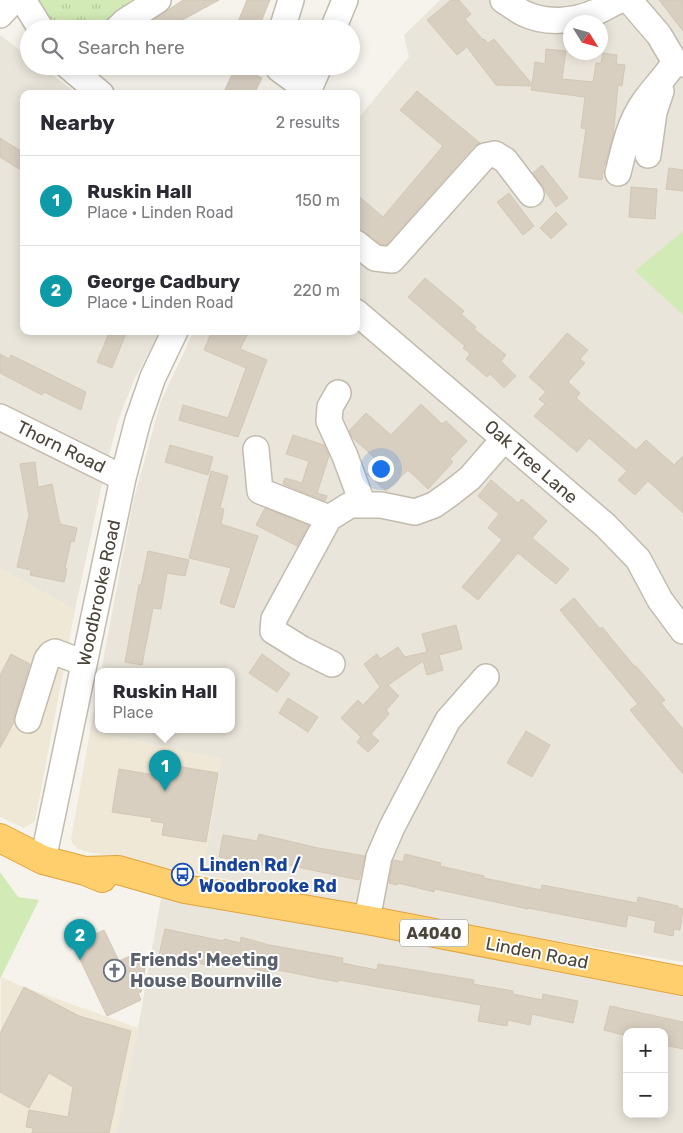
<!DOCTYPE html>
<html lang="en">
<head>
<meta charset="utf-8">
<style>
	body { margin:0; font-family:Rubik,sans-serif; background:#f2f2f3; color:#2b2b33 }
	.controls { position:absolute; right:15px; bottom:15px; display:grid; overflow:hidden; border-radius:10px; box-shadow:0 2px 12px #0003 }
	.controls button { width:45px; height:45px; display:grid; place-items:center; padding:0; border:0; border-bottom:1px solid #e1e1e2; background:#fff; color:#2b2b33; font:25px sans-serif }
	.compass { position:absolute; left:563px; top:15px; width:45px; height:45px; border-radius:50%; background:#fff; box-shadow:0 2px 12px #0003; rotate:127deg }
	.you { position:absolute; left:380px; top:468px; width:18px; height:18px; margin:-12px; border:4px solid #fff; border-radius:50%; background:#1a73e8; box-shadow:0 0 0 8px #1a73e833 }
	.badge { display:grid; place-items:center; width:32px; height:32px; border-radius:50%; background:#fc3f1d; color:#fff; font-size:16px; font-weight:700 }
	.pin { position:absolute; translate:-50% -41px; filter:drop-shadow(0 1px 2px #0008) }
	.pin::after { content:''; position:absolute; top:26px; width:18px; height:15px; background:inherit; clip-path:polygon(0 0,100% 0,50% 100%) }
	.popup { position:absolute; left:95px; top:668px; width:140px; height:65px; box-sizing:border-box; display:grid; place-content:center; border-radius:10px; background:#fff; filter:drop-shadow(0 1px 4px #0005); font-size:16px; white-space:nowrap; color:#7c7c81 }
	.popup b { font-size:19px; color:#2b2b33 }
	.popup::after { content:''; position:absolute; left:50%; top:100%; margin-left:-10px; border:10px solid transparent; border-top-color:#fff }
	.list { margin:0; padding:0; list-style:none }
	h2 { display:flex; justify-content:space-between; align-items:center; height:65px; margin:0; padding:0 20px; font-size:21px }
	h2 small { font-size:16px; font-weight:400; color:#7c7c81 }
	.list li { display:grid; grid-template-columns:32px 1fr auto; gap:15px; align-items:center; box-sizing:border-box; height:90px; padding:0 20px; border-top:1px solid #e1e1e2 }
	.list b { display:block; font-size:19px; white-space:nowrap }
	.list p { margin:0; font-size:16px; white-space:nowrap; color:#7c7c81 }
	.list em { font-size:16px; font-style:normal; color:#7c7c81 }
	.icon { flex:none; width:28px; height:28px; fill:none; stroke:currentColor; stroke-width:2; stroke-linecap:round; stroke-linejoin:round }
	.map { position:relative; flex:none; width:683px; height:1133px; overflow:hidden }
	.search { position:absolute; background:#fff; box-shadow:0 2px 12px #0003; left:20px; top:20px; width:340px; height:55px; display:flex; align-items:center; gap:12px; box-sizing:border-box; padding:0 18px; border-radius:28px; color:#7c7c81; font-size:19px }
	.panel { position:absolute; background:#fff; box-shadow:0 2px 12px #0003; left:20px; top:90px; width:340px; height:245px; border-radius:10px }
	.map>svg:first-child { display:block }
	.residential { fill:#eae5da; fill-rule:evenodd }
	.education { fill:#efe8d6 }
	.green { fill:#d2eab5 }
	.park { fill:url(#park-tufts) }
	.building { fill:#d8cfc1; stroke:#d3c7b4 }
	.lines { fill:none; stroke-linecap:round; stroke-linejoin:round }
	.minor-casing { stroke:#c2bbae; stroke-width:28 }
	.highway-casing { stroke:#e0a43c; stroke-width:30 }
	.minor { stroke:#fff; stroke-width:25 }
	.highway { stroke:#ffcf6e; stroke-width:28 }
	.labels { text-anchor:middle; stroke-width:4; stroke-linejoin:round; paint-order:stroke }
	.shield { fill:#fff; stroke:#817c74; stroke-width:1 }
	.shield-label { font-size:16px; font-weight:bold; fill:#4b4439 }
	.street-label { font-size:18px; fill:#4b4439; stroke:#fff }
	.transit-label { font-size:18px; font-weight:bold; fill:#164399; stroke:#fff; text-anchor:start }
	.worship-label { font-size:18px; font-weight:bold; fill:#5b616d; stroke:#fff; text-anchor:start }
</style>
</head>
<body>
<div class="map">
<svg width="683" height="1133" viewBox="0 0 683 1133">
	<defs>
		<pattern id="park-tufts" width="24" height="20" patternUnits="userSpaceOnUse" patternTransform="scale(1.25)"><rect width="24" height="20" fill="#d2eab5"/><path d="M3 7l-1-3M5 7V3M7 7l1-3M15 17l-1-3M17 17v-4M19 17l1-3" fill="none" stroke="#b6ca9c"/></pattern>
	</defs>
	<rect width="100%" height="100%" fill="#f6f3ec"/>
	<path class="residential" d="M440 0H683V962L454 924 203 875 221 759 90 731 99 684V730H231V672H101L133 502 161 401 194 331H356V121L409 57 404 35ZM570 22H600V52H570Z
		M0 35 29 57V66H41L77 94H24V331H161L134 380 119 418 105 470 75 610 0 568Z
		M162 893 683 986V1133H116L138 1028ZM627 1032H664V1114H627Z"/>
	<path class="education" d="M0 568 75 610 35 821 24 828 0 817Z
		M90 731 222 759 203 875 84 851 78 849 73 844 71 840Z
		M1 977 24 987 138 1028 116 1133H0Z"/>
	<path class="green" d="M683 231V315L635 271Z
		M0 872 18 897 39 900 0 979Z"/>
	<path class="park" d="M36 0H131L109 19 100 29H53Z"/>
	<path class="building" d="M183 0H219L166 29H140Z
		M247 0H270L258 29H235Z
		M451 0H459L471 14 465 19 483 40 484 39 488 43 494 39 532 84 535 62 545 64 546 49 566 51 562 79 593 82 596 63H601L603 53 617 55 616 64 625 65 622 86 618 85 613 137 605 165H604L602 180 579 177 586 129 581 128 585 97 531 90 532 86 496 85 467 47 457 55 427 20Z
		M659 0H683V31Z
		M236 66 262 78 254 94H223Z
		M417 91 480 143 474 146 386 245 381 244 356 226V194L383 217 443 146 400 110Z
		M0 138 24 153V172L0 157Z
		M542 165 568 198 556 207 533 173Z
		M669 168 683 170V191L666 189Z
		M631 187 657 189 655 219 629 217Z
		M509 193 534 226 523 235 497 202Z
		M556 212 567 224 551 239 540 228Z
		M425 278 464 311 461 314 476 327 474 329 506 355 501 361 516 376 504 388 490 374 487 377 466 359 470 354 463 348 465 346 408 297Z
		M110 331H127L112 368 97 362Z
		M212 331H249L240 349 267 360 238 437 179 420 183 405 228 418 246 368 204 350Z
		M567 333 588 350 580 359 585 363 568 382 580 393 576 398 636 450 646 440 674 465 683 456V513L648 481 635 495 618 480 627 471 589 438 577 452 534 416 545 404 539 399 546 392 529 377Z
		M0 354 9 359 11 355 86 392 81 410 44 392 42 395 0 373Z
		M421 404 442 424 446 421 467 441 450 459 453 462 428 489 408 470 386 491 367 474 379 462 352 437 349 431 366 413 391 435Z
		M293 435 324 445 329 456 317 493 327 496 325 501 283 484 285 478 302 483 309 461 286 454Z
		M170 445 213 457 208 475 165 462Z
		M35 462 38 487 52 484 60 524 77 528 74 542 71 541 65 568 67 569 64 582 30 575 31 570 17 567 29 515 20 464Z
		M211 471 228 476 220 508 224 509 221 524 258 536 234 608 220 603 231 568 189 558Z
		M491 480 518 503 522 499 547 521 532 538 569 569 556 584 518 553 478 600 462 587 502 540 488 528 499 514 478 496Z
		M265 508 309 525 297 546 256 525Z
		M148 551 189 560 185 576 167 573 161 609 153 608 142 665 125 662 139 585H141Z
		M574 598 600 629 602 627 635 667 636 666 665 700 661 703 683 729V774L630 710 638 704 560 610Z
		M456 625 462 649 439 655 443 670 427 675 423 661 388 685 399 696 386 710 389 714 371 734 379 741 368 752 357 742 361 737 341 718 358 700 363 705 380 687 364 664 377 654 380 659 398 647 405 657 427 652 422 634Z
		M11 654 30 664 14 716V722L0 748V675Z
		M262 654 290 674 277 692 249 673Z
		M288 698 318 717 308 732 279 713Z
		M526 731 550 745 532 777 507 763Z
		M158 763 218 773 206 842 162 835 164 823 151 821 152 818 112 812 119 769 155 775Z
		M259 834 318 848 365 856 359 880 269 861 268 866 219 857 223 835 257 841Z
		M405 854 441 863 440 866 484 876V878L541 890 542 885 637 903 638 897 678 906V908L683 909 680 930 674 929 673 936 654 932 656 921 628 915 626 927 528 908V909L435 889 434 892 398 883 397 885 389 883 393 860 403 862Z
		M165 929 223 941 224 939 240 943 241 937 269 945 343 958 342 963 377 970 378 964 474 980 473 984 513 991V994L542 1000 543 994 578 1001 573 1023 532 1014 530 1025 508 1020 507 1026 478 1021 481 1005 339 980 338 982 273 969 272 973 214 959 212 966 159 955Z
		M104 930 119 961 141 951 146 962 141 992 138 993 141 1000 107 1016 73 945Z
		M24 987 79 1016 131 1031 109 1133H32L33 1128 26 1127 29 1110 68 1117 73 1087 49 1073 29 1108 0 1092V1033Z
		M610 1006 683 1022V1049L664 1045V1032H627V1036L604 1030Z"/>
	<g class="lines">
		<defs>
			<path id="minor" d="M23 0 41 29
				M503 0C509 4 516 9 523 13 545 24 574 22 596 12 604 9 612 3 621 0
				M629 0 659 35 675 62
				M0 15 14 0
				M117 29 124 22 158 0
				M282 29 291 0
				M333 29 345 0
				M68 66 101 94
				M278 66 279 69 309 91
				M307 94 319 66
				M648 155 654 112 661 91
				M618 173C624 149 629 123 644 102 654 88 666 76 675 62L683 64
				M356 243 375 258 392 260 485 156 495 154 505 160 531 194
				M356 312 605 525 638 559 660 600 683 631
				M338 393 330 407 329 421 345 456 363 505
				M0 417 123 478
				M256 449 260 491 329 518
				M332 664 302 649 273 631 274 619 329 518 350 505H381L415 512 434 505 451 493 470 478 504 439
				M28 720 47 659 51 654 55 652 84 663
				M43 860 123 478 138 420 153 377 175 331
				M367 920 379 857 392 827 448 720 486 677"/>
			<path id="highway" d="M0 838 43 860 85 871 102 878
				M85 871 118 870 185 889 367 920 683 981"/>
		</defs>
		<use href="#minor" class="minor-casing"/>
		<use href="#highway" class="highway-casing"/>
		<use href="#minor" class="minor"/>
		<use href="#highway" class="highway"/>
	</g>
	<defs>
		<symbol id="bus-ring" viewBox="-11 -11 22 22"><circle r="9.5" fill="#fff" stroke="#1a4fb4" stroke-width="1.5"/><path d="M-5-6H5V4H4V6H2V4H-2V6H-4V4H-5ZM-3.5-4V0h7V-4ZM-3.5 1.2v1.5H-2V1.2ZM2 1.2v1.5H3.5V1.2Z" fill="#1a4fb4"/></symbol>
		<symbol id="church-ring" viewBox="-11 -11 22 22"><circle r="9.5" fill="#fff" stroke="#6b7280" stroke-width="1.5"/><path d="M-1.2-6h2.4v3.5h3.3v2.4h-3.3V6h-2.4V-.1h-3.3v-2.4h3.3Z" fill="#6b7280"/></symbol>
	</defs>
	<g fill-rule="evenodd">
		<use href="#bus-ring" x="170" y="862" width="25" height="25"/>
		<use href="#church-ring" x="102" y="958" width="25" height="25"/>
	</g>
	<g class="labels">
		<rect class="shield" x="400" y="919.5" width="68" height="27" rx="4"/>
		<g class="shield-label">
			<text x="434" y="939">A4040</text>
		</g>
		<g class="street-label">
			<text transform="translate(61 447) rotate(26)" y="6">Thorn Road</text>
			<text transform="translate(531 462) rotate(41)" y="6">Oak Tree Lane</text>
			<text transform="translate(99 593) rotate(-78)" y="6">Woodbrooke Road</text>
			<text transform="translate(537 953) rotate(11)" y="6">Linden Road</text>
		</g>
		<g class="transit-label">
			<text x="199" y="871">Linden Rd /<tspan x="199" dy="21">Woodbrooke Rd</tspan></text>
		</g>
		<g class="worship-label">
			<text x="130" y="966">Friends' Meeting<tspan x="130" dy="21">House Bournville</tspan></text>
		</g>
	</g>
</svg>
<div class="controls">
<button>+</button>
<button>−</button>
</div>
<svg class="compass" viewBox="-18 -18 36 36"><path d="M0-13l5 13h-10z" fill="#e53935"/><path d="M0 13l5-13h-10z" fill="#7c7c81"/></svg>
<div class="you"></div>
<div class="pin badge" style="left:165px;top:791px;background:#0f9aa8">1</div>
<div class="popup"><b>Ruskin Hall</b>Place</div>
<div class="pin badge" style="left:80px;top:960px;background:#0f9aa8">2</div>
<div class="search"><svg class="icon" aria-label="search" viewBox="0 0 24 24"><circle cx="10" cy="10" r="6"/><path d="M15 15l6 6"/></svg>Search here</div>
<section class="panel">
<h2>Nearby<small>2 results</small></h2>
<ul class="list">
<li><span class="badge" style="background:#0f9aa8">1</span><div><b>Ruskin Hall</b><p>Place · Linden Road</p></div><em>150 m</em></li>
<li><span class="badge" style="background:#0f9aa8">2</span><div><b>George Cadbury</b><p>Place · Linden Road</p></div><em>220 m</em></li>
</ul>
</section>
</div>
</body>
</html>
